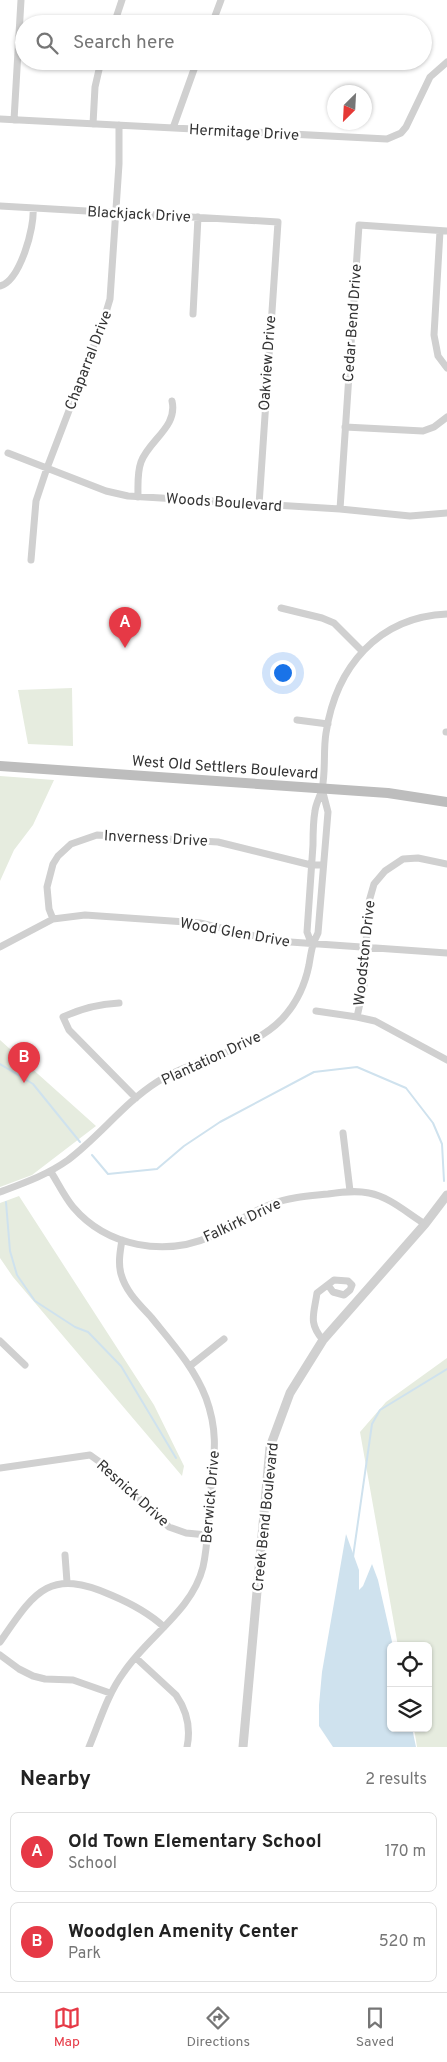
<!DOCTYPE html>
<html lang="en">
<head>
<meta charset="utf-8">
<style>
	body { margin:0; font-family:Overpass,sans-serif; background:#f6f6f6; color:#222 }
	.controls { position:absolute; right:15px; bottom:15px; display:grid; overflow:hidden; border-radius:8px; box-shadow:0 1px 4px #0004 }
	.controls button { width:45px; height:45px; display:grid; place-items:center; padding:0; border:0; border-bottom:1px solid #e0e0e0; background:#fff; color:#222; font:25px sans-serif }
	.compass { position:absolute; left:327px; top:85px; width:45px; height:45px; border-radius:50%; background:#fff; box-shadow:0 1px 4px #0004; rotate:204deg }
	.you { position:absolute; left:282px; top:672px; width:18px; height:18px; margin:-12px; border:4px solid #fff; border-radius:50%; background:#1a73e8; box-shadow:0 0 0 8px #1a73e833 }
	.badge { display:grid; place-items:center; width:32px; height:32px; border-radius:50%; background:#e63946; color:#fff; font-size:16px; font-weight:700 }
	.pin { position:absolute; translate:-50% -41px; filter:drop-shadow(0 1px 2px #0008) }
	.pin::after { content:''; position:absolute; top:26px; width:18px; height:15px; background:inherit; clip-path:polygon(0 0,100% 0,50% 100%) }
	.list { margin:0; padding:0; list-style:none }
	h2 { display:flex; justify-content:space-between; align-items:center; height:65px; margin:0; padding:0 20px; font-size:21px }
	h2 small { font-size:16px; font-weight:400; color:#767676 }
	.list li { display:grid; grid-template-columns:32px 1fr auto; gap:15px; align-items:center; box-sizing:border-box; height:80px; margin:0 10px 10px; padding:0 10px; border:1px solid #e0e0e0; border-radius:8px }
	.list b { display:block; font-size:19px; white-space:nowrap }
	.list p { margin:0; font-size:16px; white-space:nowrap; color:#767676 }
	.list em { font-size:16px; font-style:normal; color:#767676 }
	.icon { flex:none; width:28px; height:28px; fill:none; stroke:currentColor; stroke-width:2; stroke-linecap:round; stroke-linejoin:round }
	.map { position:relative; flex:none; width:447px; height:1747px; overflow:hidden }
	.search { position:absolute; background:#fff; box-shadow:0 1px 4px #0004; left:15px; right:15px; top:15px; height:55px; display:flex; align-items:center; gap:12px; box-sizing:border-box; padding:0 18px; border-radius:28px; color:#767676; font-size:19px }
	.sheet { height:245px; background:#fff }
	nav { display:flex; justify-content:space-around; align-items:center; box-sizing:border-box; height:70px; border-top:1px solid #e0e0e0; background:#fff; font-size:14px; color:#767676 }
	nav a { display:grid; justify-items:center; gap:2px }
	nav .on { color:#e63946 }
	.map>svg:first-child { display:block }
	.green { fill:#e6ecdf }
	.water { fill:#cfe2ee }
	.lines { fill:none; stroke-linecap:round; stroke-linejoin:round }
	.stream { stroke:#cfe2ee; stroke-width:2 }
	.minor { stroke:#d0d0d0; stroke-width:7 }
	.tertiary { stroke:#d0d0d0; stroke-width:9 }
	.secondary { stroke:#bdbdbd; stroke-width:10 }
	.labels { text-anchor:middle; stroke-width:5; stroke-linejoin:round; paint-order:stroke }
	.street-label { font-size:15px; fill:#333; stroke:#fff }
</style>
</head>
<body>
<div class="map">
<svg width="447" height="1747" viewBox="0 0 447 1747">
	<rect width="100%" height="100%" fill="#fff"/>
	<path class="green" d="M72 688 73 746 28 744 18 690Z
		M0 776 54 780 33 825 14 850 0 881Z
		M0 1040 96 1126 32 1175 0 1187Z
		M19 1196 154 1405 184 1466 182 1476 13 1277 0 1258V1203Z
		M447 1358V1747H417L414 1728H428V1646H398L360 1432 386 1402Z"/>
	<path class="water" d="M346 1534 359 1570V1590L363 1586 372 1564 378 1580 393 1646H391V1728H412L416 1747H333L319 1726V1705L322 1672Z"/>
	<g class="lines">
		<path class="stream" d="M0 1064 33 1084 80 1142
			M92 1155 108 1174 157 1169 184 1146 220 1122 314 1072 357 1067 406 1088 433 1123 442 1144 444 1181
			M6 1202 10 1251 17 1275 35 1301 75 1327 88 1332 121 1366 176 1458
			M353 1557 372 1424 380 1410 447 1369"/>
		<path class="minor" d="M114 24 122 0
			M212 24 221 0
			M0 119 387 139 401 133 406 127 430 77 447 62
			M14 120 21 0
			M93 124 95 87 101 61
			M173 128 197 61
			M0 206 278 222 259 505
			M440 231 434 335 438 356 447 368
			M0 286C20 281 35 227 33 208
			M193 314 198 217
			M345 427 423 431 434 427 447 417
			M8 453 106 491 128 496 340 509 410 516 447 513
			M138 497C138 485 137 473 141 462 149 440 178 427 172 401
			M340 509 359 225 447 231
			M31 560 36 501 47 468 104 319 110 299 119 164V125
			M281 608 322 618 334 623 362 651
			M297 720 328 724
			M446 732H447
			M53 919 49 909 47 887 53 864 58 856 71 844 97 835 218 842 311 865H323
			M312 945 307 932C309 903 311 874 313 845 313 834 313 822 315 811 316 803 320 797 322 789 326 771 323 751 326 733 336 667 378 617 447 614
			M0 947 53 919 85 915 200 923 276 941 447 953
			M119 1003C99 1004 82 1008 63 1017L69 1030 136 1098
			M316 1011 357 1017 375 1021 447 1060
			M357 1017 364 985 368 905 374 884 385 871 403 859 418 858 447 864
			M343 1133 350 1191
			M51 1172C58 1183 64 1196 73 1207 107 1247 165 1257 212 1236 232 1226 250 1211 272 1204 290 1197 309 1196 328 1194 341 1192 355 1190 369 1193 390 1197 407 1213 425 1224
			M0 1192C24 1183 47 1175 68 1160 100 1136 124 1103 157 1082 196 1057 249 1053 282 1019 296 1004 305 985 309 965 311 953 312 944 318 933L328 812 322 789
			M323 1340C308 1323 314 1314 317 1293L334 1280 348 1281 352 1285 350 1290 344 1295 333 1292 328 1285
			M0 1341 25 1365
			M190 1366 224 1339
			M0 1468 90 1455 104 1465 169 1527 186 1533 207 1535
			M65 1555 67 1582
			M0 1642C34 1593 48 1567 111 1595 130 1603 149 1613 164 1627
			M0 1655 19 1669 33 1676 45 1679 73 1680 110 1693
			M136 1658 176 1695C187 1711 191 1728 187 1747
			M89 1747C100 1721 107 1695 124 1672 148 1636 192 1611 203 1567 208 1545 208 1522 210 1499 213 1462 220 1436 206 1398 194 1367 172 1343 151 1317 139 1304 126 1292 121 1274 118 1263 120 1252 122 1240"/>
		<path class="tertiary" d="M243 1747 270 1447 290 1393 323 1340 425 1224 447 1195"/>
		<path class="secondary" d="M0 766 388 793 447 802"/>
	</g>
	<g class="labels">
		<g class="street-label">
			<text transform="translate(244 132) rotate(3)" y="5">Hermitage Drive</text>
			<text transform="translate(139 214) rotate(3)" y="5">Blackjack Drive</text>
			<text transform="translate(352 323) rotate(-86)" y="5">Cedar Bend Drive</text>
			<text transform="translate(88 360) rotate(-69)" y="5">Chaparral Drive</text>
			<text transform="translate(267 363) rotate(-86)" y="5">Oakview Drive</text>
			<text transform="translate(224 502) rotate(4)" y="5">Woods Boulevard</text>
			<text transform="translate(225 767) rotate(4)" y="5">West Old Settlers Boulevard</text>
			<text transform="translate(156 838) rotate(3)" y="5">Inverness Drive</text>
			<text transform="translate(235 932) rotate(10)" y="5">Wood Glen Drive</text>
			<text transform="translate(364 953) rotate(-84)" y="5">Woodston Drive</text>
			<text transform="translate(211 1058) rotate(-25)" y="5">Plantation Drive</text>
			<text transform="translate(242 1220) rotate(-25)" y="5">Falkirk Drive</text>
			<text transform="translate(133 1493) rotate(42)" y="5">Resnick Drive</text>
			<text transform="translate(210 1497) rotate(-85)" y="5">Berwick Drive</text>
			<text transform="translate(265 1517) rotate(-84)" y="5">Creek Bend Boulevard</text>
		</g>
	</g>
</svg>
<div class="controls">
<button><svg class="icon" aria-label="locate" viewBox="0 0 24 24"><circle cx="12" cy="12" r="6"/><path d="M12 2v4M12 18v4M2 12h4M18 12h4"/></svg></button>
<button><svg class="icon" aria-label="layers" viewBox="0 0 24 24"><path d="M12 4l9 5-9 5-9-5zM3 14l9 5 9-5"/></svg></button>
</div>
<svg class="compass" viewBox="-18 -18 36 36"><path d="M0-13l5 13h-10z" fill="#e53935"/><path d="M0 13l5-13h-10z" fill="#767676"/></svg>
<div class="you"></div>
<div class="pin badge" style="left:125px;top:648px">A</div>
<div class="pin badge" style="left:24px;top:1083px">B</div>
<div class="search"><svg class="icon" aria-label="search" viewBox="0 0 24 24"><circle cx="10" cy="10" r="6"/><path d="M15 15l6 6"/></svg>Search here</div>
</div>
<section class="sheet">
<h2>Nearby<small>2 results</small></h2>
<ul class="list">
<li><span class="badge">A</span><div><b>Old Town Elementary School</b><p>School</p></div><em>170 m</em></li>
<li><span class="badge">B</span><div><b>Woodglen Amenity Center</b><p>Park</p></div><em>520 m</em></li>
</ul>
</section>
<nav>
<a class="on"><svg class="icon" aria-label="map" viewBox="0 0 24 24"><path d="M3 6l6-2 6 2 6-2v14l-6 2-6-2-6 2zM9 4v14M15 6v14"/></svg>Map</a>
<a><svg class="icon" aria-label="directions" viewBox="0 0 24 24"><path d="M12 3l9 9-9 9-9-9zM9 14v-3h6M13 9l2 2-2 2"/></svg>Directions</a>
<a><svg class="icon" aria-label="saved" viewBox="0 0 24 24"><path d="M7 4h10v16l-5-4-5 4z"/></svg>Saved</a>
</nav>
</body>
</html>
